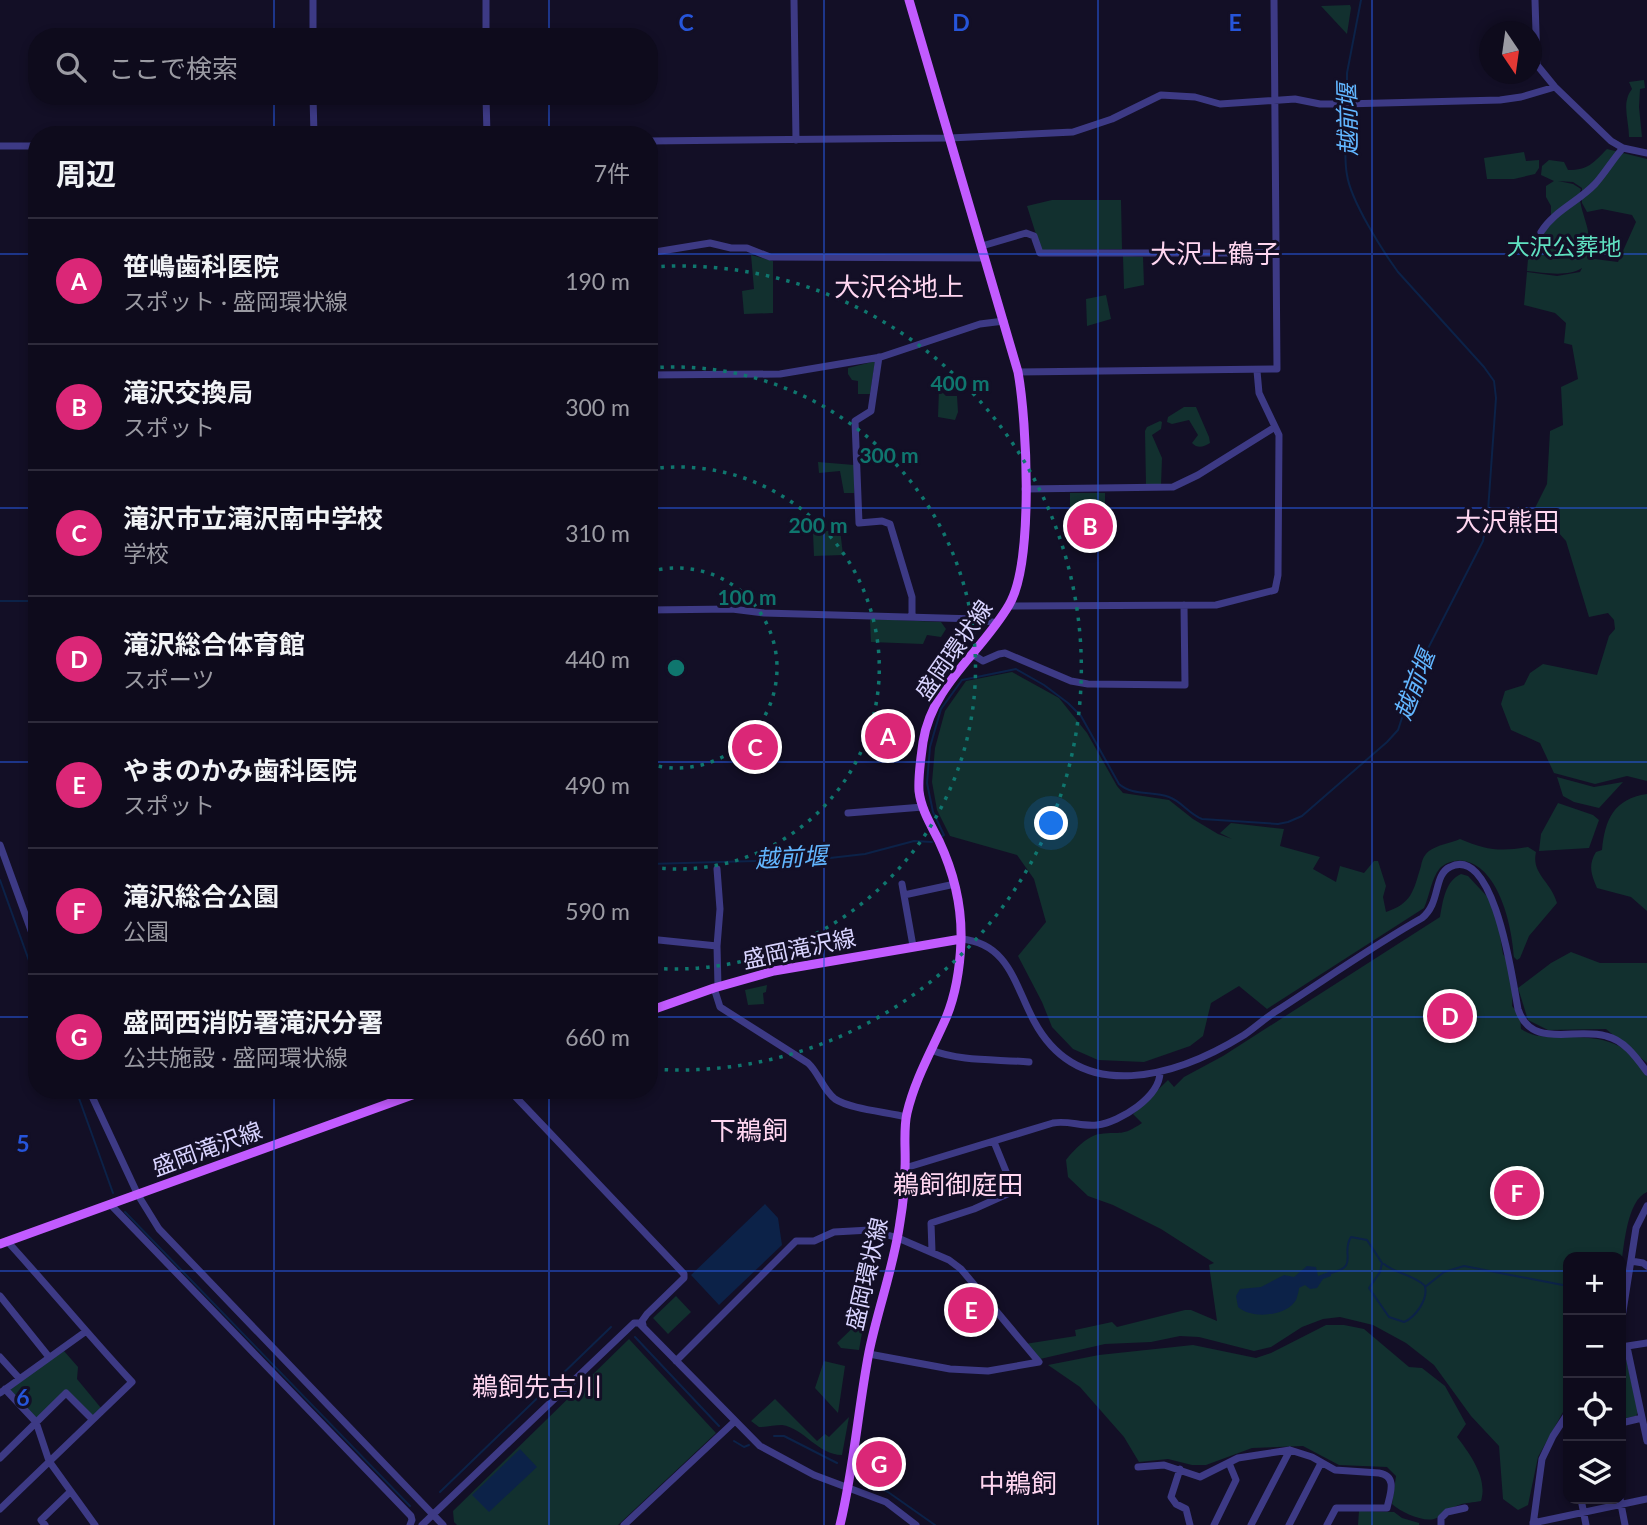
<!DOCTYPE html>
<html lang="ja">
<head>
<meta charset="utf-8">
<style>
	body { margin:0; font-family:Lato,"Noto Sans JP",sans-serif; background:#171425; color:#f1f3f6 }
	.controls { position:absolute; right:21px; bottom:21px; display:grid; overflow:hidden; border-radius:14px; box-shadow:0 4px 10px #0003 }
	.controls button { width:63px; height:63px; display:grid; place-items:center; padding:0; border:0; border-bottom:2px solid #2e2b3b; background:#0e0b1c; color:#f1f3f6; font:35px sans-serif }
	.compass { position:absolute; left:1479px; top:21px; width:63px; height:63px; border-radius:50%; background:#0e0b1c; box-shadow:0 4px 10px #0003; rotate:167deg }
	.you { position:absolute; left:1052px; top:824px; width:24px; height:24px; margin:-18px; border:5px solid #fff; border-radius:50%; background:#1a73e8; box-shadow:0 0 0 10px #1a73e833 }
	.badge { display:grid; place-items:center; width:46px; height:46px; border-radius:50%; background:#db2777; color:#fff; font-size:23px; font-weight:700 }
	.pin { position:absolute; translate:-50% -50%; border:4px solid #fff; box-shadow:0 2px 7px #0006 }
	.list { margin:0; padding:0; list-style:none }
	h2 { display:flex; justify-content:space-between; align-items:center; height:91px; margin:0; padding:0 28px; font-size:30px }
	h2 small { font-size:23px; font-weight:400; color:#9b9ba3 }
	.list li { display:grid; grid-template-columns:46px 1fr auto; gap:21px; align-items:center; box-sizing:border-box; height:126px; padding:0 28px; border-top:2px solid #2e2b3b }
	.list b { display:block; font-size:26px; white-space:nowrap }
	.list p { margin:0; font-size:23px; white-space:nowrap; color:#9b9ba3 }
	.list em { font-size:23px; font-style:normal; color:#9b9ba3 }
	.icon { flex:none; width:38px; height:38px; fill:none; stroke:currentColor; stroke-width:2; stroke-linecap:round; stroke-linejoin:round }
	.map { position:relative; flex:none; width:1647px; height:1525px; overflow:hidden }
	.search { position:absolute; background:#0e0b1c; box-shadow:0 4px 10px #0003; left:28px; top:28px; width:630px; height:77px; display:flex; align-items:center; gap:18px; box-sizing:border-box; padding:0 24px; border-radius:28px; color:#9b9ba3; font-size:26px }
	.panel { position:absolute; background:#0e0b1c; box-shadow:0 4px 10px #0003; left:28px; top:126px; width:630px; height:973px; border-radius:28px }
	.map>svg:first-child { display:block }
	.green { fill:#12302f; fill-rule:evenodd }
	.water { fill:#0c2248 }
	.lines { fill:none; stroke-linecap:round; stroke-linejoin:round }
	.stream { stroke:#0c2248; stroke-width:2 }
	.minor { stroke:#3d3a85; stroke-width:7 }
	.major { stroke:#c25bff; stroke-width:9 }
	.grid { fill:none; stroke:#2655da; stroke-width:2; stroke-opacity:0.55 }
	.ring { fill:none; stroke:#0f766e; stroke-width:3.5; stroke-dasharray:3.5 7 }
	.labels { text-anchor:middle; stroke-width:6; stroke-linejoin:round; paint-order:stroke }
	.park-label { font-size:23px; fill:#5fe0c0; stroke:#130f26 }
	.street-label { font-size:23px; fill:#d9d4ff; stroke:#130f26 }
	.water-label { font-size:24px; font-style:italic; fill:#62b6ff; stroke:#130f26 }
	.quarter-label { font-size:26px; fill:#ffd6f0; stroke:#130f26 }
	.grid-label { font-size:23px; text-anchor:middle; font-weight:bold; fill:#2655da; stroke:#130f26; stroke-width:6; stroke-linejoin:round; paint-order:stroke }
	.centre { fill:#0f766e; stroke:#130f26; stroke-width:3.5 }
	.ring-label { font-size:21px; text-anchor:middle; font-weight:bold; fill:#0f766e; stroke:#130f26; stroke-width:6; stroke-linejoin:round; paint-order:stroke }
</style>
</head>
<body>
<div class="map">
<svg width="1647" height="1525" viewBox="0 0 1647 1525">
	<rect width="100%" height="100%" fill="#130f26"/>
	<path class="green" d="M1350 5 1351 8 1347 34 1321 6Z
		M1644 80 1645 88 1640 89 1639 107 1642 137H1629C1629 120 1621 103 1632 89L1629 82Z
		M1607 149 1647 159V781L1627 776 1595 784 1554 773 1540 743 1511 730 1501 704 1505 691 1524 685 1530 673 1543 664 1597 675 1609 636 1615 629 1614 620 1608 613 1589 617 1566 541 1548 521 1536 522 1533 512 1547 484 1550 431 1563 425 1561 387 1578 379 1572 345 1564 343 1566 323 1555 313 1524 305 1527 272 1557 276 1580 272 1582 268C1568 277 1545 273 1527 271L1528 259 1551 220V206L1546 197V186L1554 181 1541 175 1542 166 1549 160 1564 162 1568 170C1589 170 1593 163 1607 149ZM1558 181 1573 182 1582 188V203L1587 212 1602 209 1632 215 1636 222 1618 262 1587 258 1596 241 1589 238C1588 221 1576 202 1581 189L1573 184Z
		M1524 152 1526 161 1539 160V168L1535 174 1514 179H1487L1484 158Z
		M1052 200H1121L1122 249 1041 250 1027 206Z
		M751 255 773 261V313L744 314 742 291 754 289Z
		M1123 256 1143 257 1144 285 1124 289Z
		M1106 295 1111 319 1087 326 1086 299Z
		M872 362H875L870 394H858V381L852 380 848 374V368Z
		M939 389 946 396H957L958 412 955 420 938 417Z
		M1184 407H1196L1209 437 1210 443C1203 447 1198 449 1192 443L1198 435 1189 420 1172 424 1167 422 1168 417Z
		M1160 421 1162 422 1161 429 1152 435 1162 458 1161 485H1146L1145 431 1147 427Z
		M818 462 854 465V493H844L840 471 819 473Z
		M1070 493H1105V507H1070Z
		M840 529 843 555 814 556 813 533Z
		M872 619 941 622 946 629 941 637 927 635 923 644 871 642 870 620Z
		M1012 672 1059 698 1087 733 1117 786 1123 793 1169 800 1193 819 1218 834 1232 839 1220 833 1231 823 1284 829 1280 846 1320 857 1313 869 1336 882 1340 866 1364 873 1374 861H1378L1386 886 1383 897 1386 912C1412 903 1413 892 1421 866 1422 860 1424 855 1429 851 1437 845 1451 843 1460 839 1486 850 1500 852 1528 847L1536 852C1531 874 1551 881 1557 903L1529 936 1520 958 1517 960 1514 957C1512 927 1500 869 1465 861 1457 859 1446 862 1440 868 1431 879 1430 895 1424 908L1267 1009 1239 986 1211 1003 1203 1036 1190 1046 1144 1062 1098 1060 1073 1049 1052 1027 1042 1002 1018 956 1046 922 1034 879 1017 855 950 836 937 810 932 782 935 748 945 711 966 681Z
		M1557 777 1594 787 1623 782 1599 808 1574 802 1563 796Z
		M1647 794V911L1631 897 1597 888C1591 874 1588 865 1596 852L1602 850C1605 819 1614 799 1647 794Z
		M1558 803 1593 815 1599 820 1589 848 1539 851 1541 834Z
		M1461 874 1468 876 1495 905 1503 954 1514 970 1512 1006 1520 1016 1521 1029C1533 1037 1543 1037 1557 1037 1597 1037 1626 1037 1647 1076V1192C1627 1200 1624 1246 1621 1266V1257H1568V1403L1538 1457 1528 1505 1518 1510 1503 1499 1499 1446 1471 1416 1434 1365 1406 1343 1373 1325 1340 1317 1323 1319 1302 1327 1271 1347 1254 1351 1199 1337 1180 1336 1151 1342 1105 1344 1040 1359 1025 1344 1076 1336 1075 1330 1112 1322 1117 1327 1185 1310H1191L1217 1321 1209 1265 1214 1263 1161 1229 1113 1205 1088 1196 1068 1177 1066 1160C1073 1151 1088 1135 1100 1134 1122 1131 1121 1137 1142 1123L1133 1114 1168 1080 1174 1087 1184 1077 1223 1056 1440 917C1443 901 1445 881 1461 874Z
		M1571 952 1600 963H1647V1063L1606 1029 1548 1030 1528 1020 1518 988 1551 963Z
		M767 985 766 992 763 993 764 1004 748 1005 745 990Z
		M676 1296 691 1312 668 1334 653 1318Z
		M865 1316 859 1350 841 1348 837 1343Z
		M1326 1325H1344L1364 1329 1409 1367 1422 1368 1445 1386 1466 1424 1457 1437C1470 1454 1488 1478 1481 1501 1473 1503 1466 1502 1459 1505 1449 1508 1443 1516 1434 1519 1422 1522 1401 1512 1392 1504L1396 1476 1387 1467 1339 1465 1303 1446 1252 1448 1206 1465H1192L1168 1459 1139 1462 1124 1437 1080 1387 1048 1365 1099 1355 1193 1345 1256 1358 1271 1353Z
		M629 1339 716 1433 618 1525H457L454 1522 453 1511Z
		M64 1351 78 1367 77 1379 101 1408 92 1416 66 1391 36 1420 7 1389Z
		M1625 1354 1638 1412 1636 1416 1621 1419V1355Z
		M824 1361 845 1366 838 1413 815 1388Z
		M775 1399 817 1441 825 1434 829 1437 849 1417 842 1455C818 1455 804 1428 782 1425 775 1425 766 1427 759 1427L751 1421Z
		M1359 1511 1394 1512 1402 1518 1419 1523V1525H1358Z"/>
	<path class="water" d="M765 1204 778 1218 782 1245 719 1305 691 1275Z
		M1307 1266 1316 1267 1318 1276 1331 1271V1276L1323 1279 1317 1288 1310 1289 1305 1285 1299 1288C1299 1290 1297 1298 1296 1300 1286 1317 1251 1319 1238 1307L1236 1296 1240 1289 1261 1287 1284 1275 1294 1277Z
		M520 1449 537 1467 489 1512 472 1495Z"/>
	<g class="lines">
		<path class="stream" d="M1347 103V73L1361 0
			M0 601H37
			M942 836 944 835 933 812 927 783 930 747 941 709 962 680 1016 669 1044 685 1068 703 1081 716 1119 784C1132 796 1152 791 1169 797 1181 801 1189 814 1202 819L1278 824 1288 822 1302 816 1387 742 1398 730 1419 666 1483 541 1488 511 1496 398 1494 381 1484 367 1398 272C1382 250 1351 201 1347 175 1343 154 1347 129 1347 108
			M649 864 821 859 865 854 914 841 932 842
			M0 880 37 983
			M76 1090 113 1193
			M125 1212 410 1506
			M1384 1264C1396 1274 1413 1274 1425 1286
			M1331 1273C1360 1266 1340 1254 1351 1237L1367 1240 1382 1263 1380 1272 1369 1288 1389 1317 1404 1322C1416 1317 1428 1299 1425 1287L1444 1272 1464 1266 1568 1286
			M635 1337 719 1426
			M774 1436H784L837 1463
			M734 1441 744 1447 749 1445
			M866 1480 888 1492 935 1525
			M440 1492 611 1327"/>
		<path class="minor" d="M313 0V37
			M486 0V37
			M794 0 796 140
			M1535 0 1537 65 1555 87 1611 141 1623 148 1647 153
			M313 96 314 135
			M486 96 487 135
			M649 141 950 138 1073 132 1112 119 1161 95 1195 97 1220 104 1295 99 1320 104H1344L1500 100 1521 97 1555 87
			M0 146H37
			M1541 232C1554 211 1578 202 1595 184 1605 173 1613 159 1623 148
			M982 246 1026 233 1034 236 1040 253H1275
			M649 253 710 243 731 248H747L770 257 985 258
			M879 357 871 411 855 421 859 523 882 521 890 524 912 597V617
			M1018 372 1277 369 1274 0
			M649 375 780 374 881 357 980 324 1004 321
			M1025 489 1173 487 1198 475 1275 427
			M1009 606 1216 605 1275 590 1278 575 1279 435 1259 393 1257 371
			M649 610 732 609 764 613 977 619 997 623
			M972 654 983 661 999 654 1005 653 1071 681 1088 684 1185 685 1184 605
			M848 813 923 807
			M0 845 37 947
			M717 869 720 909 717 946 718 987
			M902 884 913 946
			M904 895 955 884
			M649 939 717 946
			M961 939C1009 943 1015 986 1034 1021 1080 1107 1178 1076 1244 1035 1256 1027 1266 1017 1278 1010 1326 979 1374 945 1422 918 1441 903 1433 875 1450 867 1495 844 1513 983 1518 1009 1531 1050 1575 1027 1606 1036 1624 1040 1636 1057 1647 1072
			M714 988 720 1007 808 1063C819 1073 823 1090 835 1099 850 1109 887 1112 906 1117
			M931 1050C962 1062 996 1059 1029 1062
			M89 1090 138 1195 159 1229 443 1525
			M509 1090 684 1274V1278L647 1314 642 1321 643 1325
			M905 1168 1053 1123C1068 1120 1082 1127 1097 1125 1120 1122 1160 1097 1160 1072
			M110 1204 411 1516 412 1520 410 1525
			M932 1251 931 1223 974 1209 1014 1191 994 1142
			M1631 1261 1643 1263 1647 1266
			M0 1296 49 1357
			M1621 1324 1636 1228 1647 1206
			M1621 1347 1647 1343
			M1627 1347 1647 1441
			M0 1357 19 1378
			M676 1361 796 1241H814L834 1232 870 1230 898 1238 949 1260 961 1269 1039 1362 988 1371 950 1369 869 1354
			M5 1389 36 1422 49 1461 95 1525
			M0 1393 85 1332
			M1621 1423 1642 1418
			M1568 1434V1438
			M0 1458 66 1393 92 1419
			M1138 1467 1164 1465 1200 1477 1238 1458 1290 1450 1312 1457 1335 1470 1379 1473C1398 1476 1390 1494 1387 1508H1336L1327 1525
			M1180 1469 1171 1497 1176 1504 1186 1509 1190 1525
			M1581 1499 1586 1525
			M1620 1499 1625 1525
			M0 1509 132 1382C89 1336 50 1288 7 1241
			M1533 1523 1647 1499
			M45 1525 41 1520 70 1492
			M422 1525 634 1323H639L760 1446 814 1475 886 1502 916 1525
			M624 1525 734 1422
			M1214 1525 1236 1480 1229 1463
			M1251 1525 1290 1450
			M1289 1525 1321 1463
			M1441 1525V1518L1447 1512 1465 1508
			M1533 1525 1542 1459 1553 1436 1568 1413"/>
		<path class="major" d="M649 1011 714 988 774 971 961 939
			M0 1244 426 1090
			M840 1525C854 1468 858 1409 869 1352 878 1308 894 1266 900 1222 903 1204 905 1186 905 1168 906 1150 903 1130 907 1113 915 1079 932 1050 946 1018 956 994 960 967 961 941 962 907 954 873 939 841 931 825 921 809 919 791 918 775 921 758 923 742 932 685 981 653 1009 605 1034 563 1027 422 1018 372L909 0"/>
	</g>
	<path class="grid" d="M274 0V37M549 0V37M824 0V1525M1098 0V1525M1372 0V1525M274 96V135M549 96V135M0 254H37M649 254H1647M0 508H37M649 508H1647M0 762H37M649 762H1647M0 1017H37M649 1017H1647M274 1090V1525M549 1090V1525M0 1271H1568M1621 1271H1647"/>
	<g class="ring">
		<path d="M649 572A100 100 0 1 1 649 764"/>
		<path d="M650 469A201 201 0 1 1 650 867"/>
		<path d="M650 368A301 301 0 1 1 650 968"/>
		<path d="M651 267A402 402 0 1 1 651 1069"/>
	</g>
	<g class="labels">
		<g class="park-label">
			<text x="1564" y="255">大沢公葬地</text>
		</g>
		<g class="street-label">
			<text transform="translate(954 650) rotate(-55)" y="8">盛岡環状線</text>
			<text transform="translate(799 949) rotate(-12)" y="8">盛岡滝沢線</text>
			<text transform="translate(207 1149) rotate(-20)" y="8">盛岡滝沢線</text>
			<text transform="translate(867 1274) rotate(-77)" y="8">盛岡環状線</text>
		</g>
		<g class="water-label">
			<text transform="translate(1348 120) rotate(-91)" y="8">越前堰</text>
			<text transform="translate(1415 685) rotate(-69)" y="8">越前堰</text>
			<text transform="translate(791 858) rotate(-3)" y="8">越前堰</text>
		</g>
		<g class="quarter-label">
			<text x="1215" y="263">大沢上鶴子</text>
			<text x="899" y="296">大沢谷地上</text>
			<text x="1507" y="531">大沢熊田</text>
			<text x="749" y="1140">下鵜飼</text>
			<text x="958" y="1194">鵜飼御庭田</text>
			<text x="537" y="1396">鵜飼先古川</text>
			<text x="1018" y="1493">中鵜飼</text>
		</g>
	</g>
	<g class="grid-label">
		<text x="686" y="31">C</text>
		<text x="961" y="31">D</text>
		<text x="1235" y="31">E</text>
		<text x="23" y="1152">5</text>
		<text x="23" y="1406">6</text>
	</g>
	<circle cx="676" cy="668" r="10" class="centre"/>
	<g class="ring-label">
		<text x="960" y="391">400 m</text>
		<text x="889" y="463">300 m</text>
		<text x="818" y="533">200 m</text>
		<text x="747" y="605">100 m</text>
	</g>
</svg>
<div class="controls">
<button>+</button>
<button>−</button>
<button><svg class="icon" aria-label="locate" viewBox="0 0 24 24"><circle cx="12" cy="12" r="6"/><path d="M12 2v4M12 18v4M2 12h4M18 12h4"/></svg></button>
<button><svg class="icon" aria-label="layers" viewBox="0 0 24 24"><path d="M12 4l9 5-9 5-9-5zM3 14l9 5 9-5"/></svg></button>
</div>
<svg class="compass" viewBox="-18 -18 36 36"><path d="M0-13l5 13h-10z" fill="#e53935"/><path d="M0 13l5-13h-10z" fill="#9b9ba3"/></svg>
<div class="you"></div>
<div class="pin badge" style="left:888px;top:736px">A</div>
<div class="pin badge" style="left:1090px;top:526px">B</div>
<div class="pin badge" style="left:755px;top:747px">C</div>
<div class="pin badge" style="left:1450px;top:1016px">D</div>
<div class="pin badge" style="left:971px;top:1310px">E</div>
<div class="pin badge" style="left:1517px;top:1193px">F</div>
<div class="pin badge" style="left:879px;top:1464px">G</div>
<div class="search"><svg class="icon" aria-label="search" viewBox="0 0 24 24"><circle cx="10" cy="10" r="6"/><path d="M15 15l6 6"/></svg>ここで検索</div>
<section class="panel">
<h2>周辺<small>7件</small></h2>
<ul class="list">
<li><span class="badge">A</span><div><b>笹嶋歯科医院</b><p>スポット · 盛岡環状線</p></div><em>190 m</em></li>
<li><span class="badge">B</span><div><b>滝沢交換局</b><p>スポット</p></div><em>300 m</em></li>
<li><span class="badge">C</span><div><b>滝沢市立滝沢南中学校</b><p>学校</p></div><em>310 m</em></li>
<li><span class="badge">D</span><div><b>滝沢総合体育館</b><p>スポーツ</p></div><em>440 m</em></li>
<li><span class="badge">E</span><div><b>やまのかみ歯科医院</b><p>スポット</p></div><em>490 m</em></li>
<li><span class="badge">F</span><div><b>滝沢総合公園</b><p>公園</p></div><em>590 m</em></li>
<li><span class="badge">G</span><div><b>盛岡西消防署滝沢分署</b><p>公共施設 · 盛岡環状線</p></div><em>660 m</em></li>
</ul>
</section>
</div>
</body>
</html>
